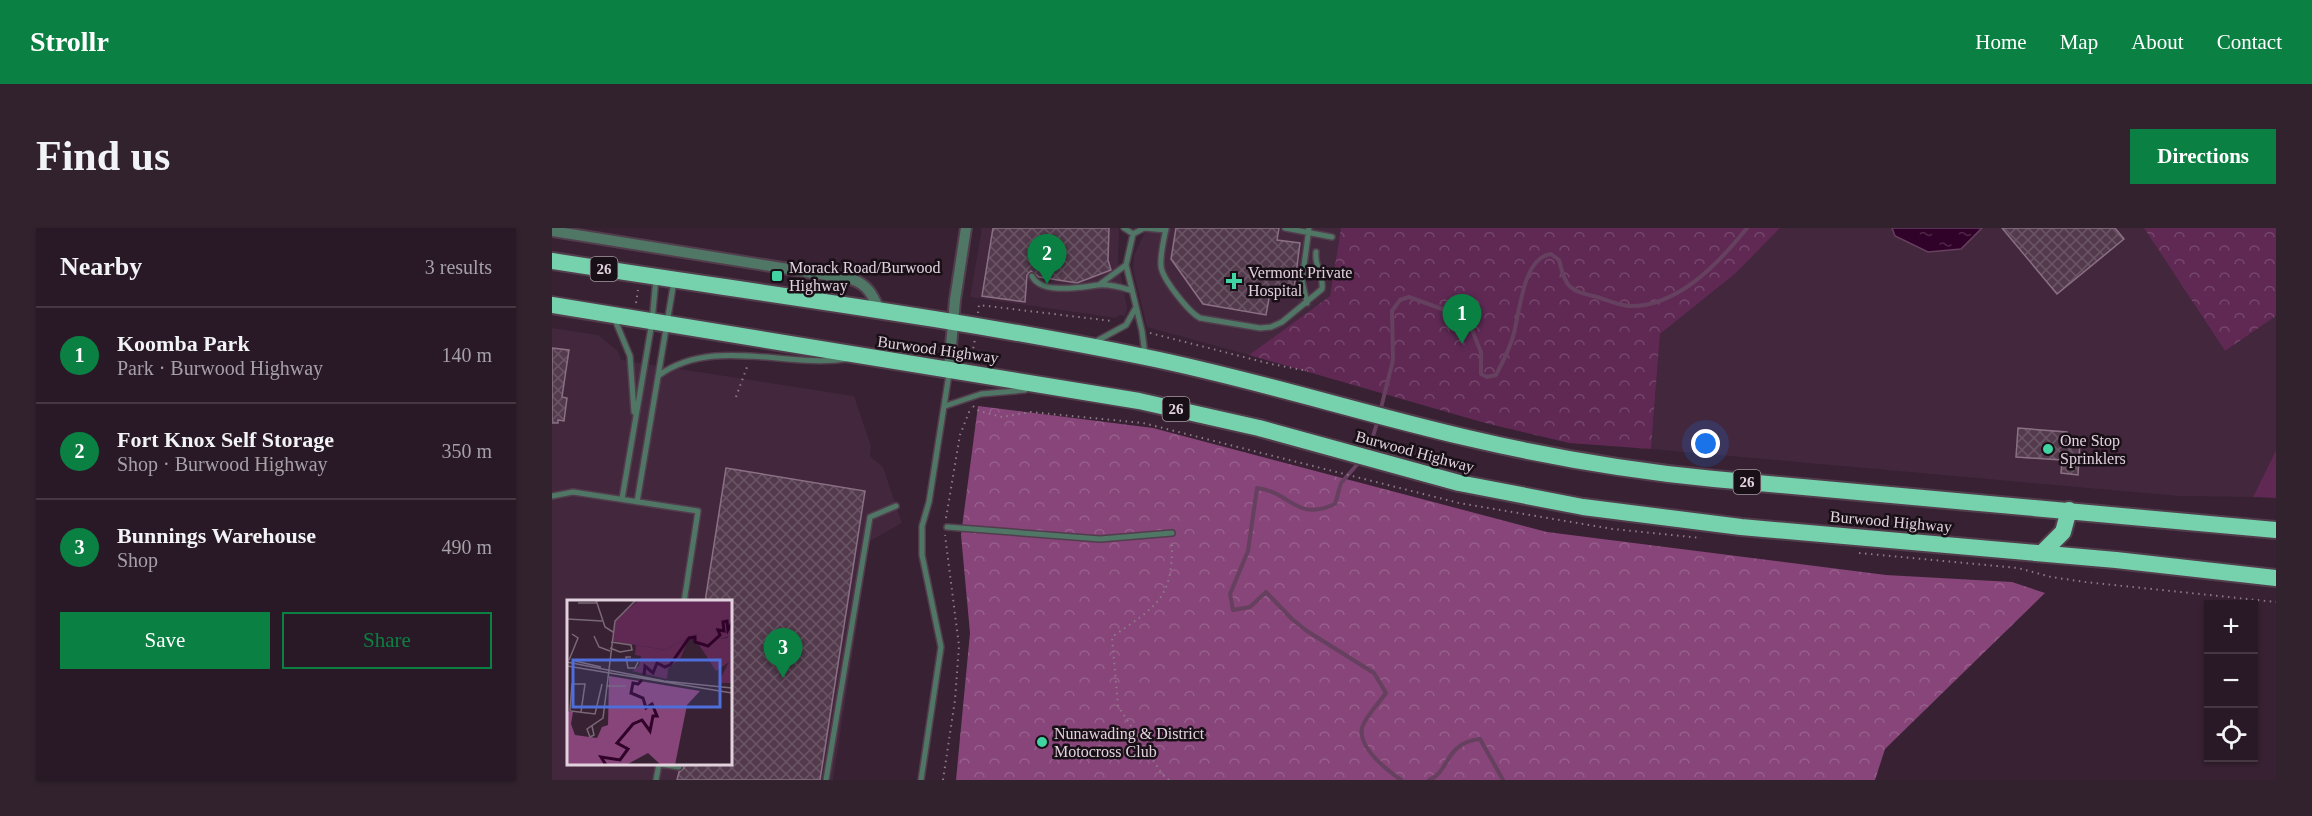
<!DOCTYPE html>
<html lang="en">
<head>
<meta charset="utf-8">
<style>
	body { margin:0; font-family:Georgia,serif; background:#31222e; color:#f1f3f6 }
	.controls { position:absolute; right:18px; bottom:18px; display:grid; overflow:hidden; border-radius:0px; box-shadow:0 2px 4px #0004 }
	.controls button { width:54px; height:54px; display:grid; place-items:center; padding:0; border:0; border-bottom:2px solid #453843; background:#291926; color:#f1f3f6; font:30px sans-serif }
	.you { position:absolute; left:1154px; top:216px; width:21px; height:21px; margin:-15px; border:4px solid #fff; border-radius:50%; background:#1a73e8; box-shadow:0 0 0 9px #1a73e833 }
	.badge { display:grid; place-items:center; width:39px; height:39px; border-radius:50%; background:#0b8043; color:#fff; font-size:20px; font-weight:700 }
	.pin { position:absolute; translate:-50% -50px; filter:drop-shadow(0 2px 3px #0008) }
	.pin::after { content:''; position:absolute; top:32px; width:21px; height:18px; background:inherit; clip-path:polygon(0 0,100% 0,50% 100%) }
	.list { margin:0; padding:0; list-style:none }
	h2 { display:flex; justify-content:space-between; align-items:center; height:78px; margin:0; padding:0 24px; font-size:26px }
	h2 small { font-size:20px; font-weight:400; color:#a5a0a7 }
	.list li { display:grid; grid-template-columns:39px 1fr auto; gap:18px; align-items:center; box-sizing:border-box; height:96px; padding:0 24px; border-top:2px solid #453843 }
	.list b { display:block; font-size:22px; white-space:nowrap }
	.list p { margin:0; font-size:20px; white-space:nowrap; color:#a5a0a7 }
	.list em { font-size:20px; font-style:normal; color:#a5a0a7 }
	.actions { display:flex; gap:12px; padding:18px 24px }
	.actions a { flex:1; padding:14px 0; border:2px solid #0b8043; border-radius:0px; text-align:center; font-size:21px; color:#0b8043 }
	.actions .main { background:#0b8043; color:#fff }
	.icon { flex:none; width:33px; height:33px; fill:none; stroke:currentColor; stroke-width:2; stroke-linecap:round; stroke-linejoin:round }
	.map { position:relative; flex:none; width:1724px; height:552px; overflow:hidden; border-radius:0px }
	header { display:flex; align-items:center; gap:36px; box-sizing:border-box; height:84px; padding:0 30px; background:#0b8043; color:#fff }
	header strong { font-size:28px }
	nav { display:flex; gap:33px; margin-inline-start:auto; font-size:21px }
	.intro { display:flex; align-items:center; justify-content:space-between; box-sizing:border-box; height:144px; padding:0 36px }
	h1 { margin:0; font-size:42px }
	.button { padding:15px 27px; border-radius:0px; background:#0b8043; color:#fff; font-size:21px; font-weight:700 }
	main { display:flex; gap:36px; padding:0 36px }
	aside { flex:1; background:#291926; border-radius:0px; box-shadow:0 2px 4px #0004 }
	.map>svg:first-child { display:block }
	.built { fill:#43273d; fill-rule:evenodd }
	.grass { fill:#5f2954 }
	.forest { fill:url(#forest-crowns) }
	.park { fill:url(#park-crowns) }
	.water { fill:url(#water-ripples); stroke:#66405f; stroke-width:1.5 }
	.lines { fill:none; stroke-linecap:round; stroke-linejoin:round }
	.stream { stroke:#66405f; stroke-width:4 }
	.building { fill:url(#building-cross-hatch); stroke:#8b7084; stroke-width:1.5 }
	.service-casing { stroke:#523d4d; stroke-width:8 }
	.minor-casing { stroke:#523d4d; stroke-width:14 }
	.trunk-casing { stroke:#523d4d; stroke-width:20 }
	.path { stroke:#8e7b89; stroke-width:2; stroke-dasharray:1.5 4.5; stroke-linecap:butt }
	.service { stroke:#507666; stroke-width:5 }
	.minor { stroke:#507666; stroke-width:10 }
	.trunk { stroke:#76d2ad; stroke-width:16 }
	.poi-dot { fill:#40d4a2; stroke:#190f16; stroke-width:2 }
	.labels { text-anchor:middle; stroke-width:5; stroke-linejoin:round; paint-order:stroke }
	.shield { fill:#190f16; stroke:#a598a1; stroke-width:1.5 }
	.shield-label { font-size:15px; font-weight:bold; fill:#e1d2dd }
	.poi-label { font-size:16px; fill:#e1d2dd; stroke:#190f16; text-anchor:start }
	.street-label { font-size:16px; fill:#e1d2dd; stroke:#190f16 }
	.inset-river { fill:none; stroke:#310229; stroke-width:3 }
	.inset-road { fill:none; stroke:#7b6876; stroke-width:1.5 }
	.view { fill:#4e6fd9; fill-opacity:0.15; stroke:#4e6fd9; stroke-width:3 }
	.inset-edge { fill:none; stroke:#e1d2dd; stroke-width:3 }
</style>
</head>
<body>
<header>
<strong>Strollr</strong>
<nav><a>Home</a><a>Map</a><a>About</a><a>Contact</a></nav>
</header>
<div class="intro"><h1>Find us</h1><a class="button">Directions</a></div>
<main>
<aside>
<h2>Nearby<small>3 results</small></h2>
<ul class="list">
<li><span class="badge">1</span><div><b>Koomba Park</b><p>Park · Burwood Highway</p></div><em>140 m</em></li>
<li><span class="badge">2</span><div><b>Fort Knox Self Storage</b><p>Shop · Burwood Highway</p></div><em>350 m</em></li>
<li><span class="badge">3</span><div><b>Bunnings Warehouse</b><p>Shop</p></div><em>490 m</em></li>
</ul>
<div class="actions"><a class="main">Save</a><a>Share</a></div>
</aside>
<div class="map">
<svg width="1724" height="552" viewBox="0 0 1724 552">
	<defs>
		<pattern id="forest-crowns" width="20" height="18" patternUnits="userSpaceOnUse" patternTransform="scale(1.5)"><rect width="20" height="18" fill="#874579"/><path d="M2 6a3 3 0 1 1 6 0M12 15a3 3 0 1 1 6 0" fill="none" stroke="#985f8c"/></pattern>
		<pattern id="park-crowns" width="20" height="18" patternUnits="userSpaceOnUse" patternTransform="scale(1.5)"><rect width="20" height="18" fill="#5f2954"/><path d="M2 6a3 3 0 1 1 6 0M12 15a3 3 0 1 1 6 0" fill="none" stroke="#76476c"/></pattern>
		<pattern id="water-ripples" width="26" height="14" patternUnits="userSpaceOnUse" patternTransform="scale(1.5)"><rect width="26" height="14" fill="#310229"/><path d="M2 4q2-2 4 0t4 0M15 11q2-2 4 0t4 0" fill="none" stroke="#4f2648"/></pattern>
		<pattern id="building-cross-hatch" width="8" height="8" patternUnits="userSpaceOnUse" patternTransform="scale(1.5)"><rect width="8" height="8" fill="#533b4d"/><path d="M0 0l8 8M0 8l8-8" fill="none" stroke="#6b5666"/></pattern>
	</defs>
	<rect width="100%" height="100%" fill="#372132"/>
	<path class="built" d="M430 0H567L566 32 575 80 573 88 568 87 564 90 418 69Z
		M595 0H789L778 68 697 127 595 99 581 41 582 27Z
		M1228 0H1592L1673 123 1724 88V222L1701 269 1626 268 1099 221 1108 106 1184 45Z
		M0 100 46 107 66 123 69 132 302 168 319 218 318 228 331 239 350 295 318 313 281 552H0ZM16 374H178V536H16Z"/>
	<path class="grass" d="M1724 222V270L1701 269Z"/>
	<path class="forest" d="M426 178 601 200 995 304 1334 347 1460 354 1493 365 1333 521 1323 552H404L418 405 409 307Z"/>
	<path class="park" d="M789 0H1228L1184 45 1108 106 1099 221 1017 215 933 195 697 127 778 68Z
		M1592 0H1724V88L1673 123Z"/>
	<path class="water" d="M1340 0H1430L1409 21 1376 24 1343 8Z"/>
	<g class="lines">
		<path class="stream" d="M828 184 841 132 840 83 848 72 857 69 915 90 929 124V146L935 149 944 147C950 135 956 124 960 112 968 89 969 30 999 26L1007 32C1014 61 1017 62 1045 69 1055 72 1066 77 1076 78 1125 80 1167 35 1195 0
			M816 224 826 192
			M809 232 789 255 783 276C743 294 741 265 705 260L696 323 678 366 681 382 698 379 714 364 740 391 755 403 822 445 834 465C827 475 813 489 810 500 806 520 835 542 849 552
			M877 552C898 544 892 515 928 511L951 552"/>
	</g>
	<path class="building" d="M441 0H557L556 32 559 42 525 55 487 49 479 43 475 47 473 74 430 68Z
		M624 0H727L725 12 748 15 741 69 718 65 714 87 651 76 619 31Z
		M1450 0H1563L1572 11 1505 66Z
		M0 120 17 122 10 169 15 170 12 193 6 192V195H0Z
		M1466 200 1515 204V213L1528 214 1526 247 1509 245 1510 232 1464 229Z
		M174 240 313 263 268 552H125L127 544 132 540 130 536H178V374H153Z"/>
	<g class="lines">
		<defs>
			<path id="service" d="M572 0 581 6 592 0
				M592 0 614 2
				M614 0C612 12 608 26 609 38 610 51 637 84 648 90L708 100 719 99 730 94 770 61C772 47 762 38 764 24
				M733 0 780 9
				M581 6 574 37 590 103 593 127
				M480 48C489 67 530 59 546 57 557 56 568 59 578 62
				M548 56 574 37
				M755 75 750 53 757 0
				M63 92 78 128 82 184
				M541 115 574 97 583 81
				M106 148C160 108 234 140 294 131
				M393 178 429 166 473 162
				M0 268 21 264 146 283 132 374
				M70 271 100 94 104 50
				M85 274 122 53
				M395 299 548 311 620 305
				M107 536 127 539
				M104 552 107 536
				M274 552 318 289 344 278
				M369 552 389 419 370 327V298L377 274 397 146"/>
			<path id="minor" d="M0 3 299 51C315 56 321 67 327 82
				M397 141 403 72 414 0"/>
			<path id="trunk" d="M0 33C198 64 397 89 593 129 702 151 808 185 916 210 997 229 1079 243 1162 251L1724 302
				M0 77 587 173 707 200 907 255 1031 279 1189 299 1564 332 1724 350
				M1490 325 1511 304 1517 282"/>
		</defs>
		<use href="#service" class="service-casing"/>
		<use href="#minor" class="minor-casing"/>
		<use href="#trunk" class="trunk-casing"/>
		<path class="path" d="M84 75 86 62
			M426 85 427 77 560 93
			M598 105 719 136 756 143
			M419 132 423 111
			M184 169 195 139
			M421 178 427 183 450 189 479 184 591 195 907 275 1061 301 1149 310
			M394 290 408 207 419 179
			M1307 325 1466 340 1499 349 1533 354 1724 374
			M391 552 403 472 407 418 393 307
			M617 552 610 546 566 478 560 409C604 378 621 372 620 314"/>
		<use href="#service" class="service"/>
		<use href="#minor" class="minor"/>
		<use href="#trunk" class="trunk"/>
	</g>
	<g class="poi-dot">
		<rect x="219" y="42" width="12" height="12" rx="3"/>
		<path d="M679 44h6v6h6v6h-6v6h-6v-6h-6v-6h6z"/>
		<circle cx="1496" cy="221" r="6"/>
		<circle cx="490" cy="514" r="6"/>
	</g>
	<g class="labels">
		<g class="shield">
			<rect x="38.5" y="29" width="27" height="24" rx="4.5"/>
			<rect x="610.5" y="169" width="27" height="24" rx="4.5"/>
			<rect x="1181.5" y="242" width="27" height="24" rx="4.5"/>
		</g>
		<g class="shield-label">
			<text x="52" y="46">26</text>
			<text x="624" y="186">26</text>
			<text x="1195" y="259">26</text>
		</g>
		<g class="poi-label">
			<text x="237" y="45">Morack Road/Burwood<tspan x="237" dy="18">Highway</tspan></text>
			<text x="696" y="50">Vermont Private<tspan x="696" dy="18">Hospital</tspan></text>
			<text x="1508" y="218">One Stop<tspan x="1508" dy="18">Sprinklers</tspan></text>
			<text x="502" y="511">Nunawading &amp; District<tspan x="502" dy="18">Motocross Club</tspan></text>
		</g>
		<g class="street-label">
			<text transform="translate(386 121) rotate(8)" y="6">Burwood Highway</text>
			<text transform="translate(863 223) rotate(15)" y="6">Burwood Highway</text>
			<text transform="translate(1339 293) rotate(5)" y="6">Burwood Highway</text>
		</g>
	</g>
	<g transform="translate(15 372)">
		<rect width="165" height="165" fill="#372132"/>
		<path d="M72 0H165V35L143 42 131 33 98 50 45 41 48 20ZM165 60V83H151L162 62Z" fill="#5f2954"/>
		<path d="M42 76 133 91 120 105 108 165H94L81 153 59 165H0V111L6 112 4 124 8 135 30 138 35 127 41 125Z" fill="#874579"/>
		<path d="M165 32V60L149 71 127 37 122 38 114 57 101 69 100 79 65 71 72 66 74 56 68 55 69 45 98 50 131 33 143 40 160 38Z" fill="#5f2954"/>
		<path class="inset-river" d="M77 75 78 66 86 73 90 63 98 67 103 65 122 38 128 37V42L141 46 153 35 151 30 157 31 156 22 160 21 161 30 165 23M39 165 34 157 53 160 61 149 50 143 66 124 75 120 83 131 86 116H90L85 104 79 108 76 98 64 93 66 83 71 84 75 80"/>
		<path class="inset-road" d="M29 0 38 27 46 32M11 3H30M0 19 35 21M27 36 32 47 43 51M43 48 53 52 65 50 64 45 44 42M64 57H59L61 68H68L71 62M2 60 11 38 5 34M8 61 34 67M0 62 97 81 165 88M0 66 165 93M40 86H59M14 112 18 84H5L3 110 4 111 28 114 35 84M25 126 27 135 23 137 20 129 36 118 48 21 69 0"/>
		<path class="view" d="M6 60H153V107H6Z"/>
		<rect width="165" height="165" class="inset-edge"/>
	</g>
</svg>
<div class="controls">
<button>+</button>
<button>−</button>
<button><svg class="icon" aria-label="locate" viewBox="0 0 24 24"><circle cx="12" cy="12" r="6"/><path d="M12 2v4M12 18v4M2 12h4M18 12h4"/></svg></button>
</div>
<div class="you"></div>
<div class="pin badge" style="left:910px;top:116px">1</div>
<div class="pin badge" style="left:495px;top:56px">2</div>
<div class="pin badge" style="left:231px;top:450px">3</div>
</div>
</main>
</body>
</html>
